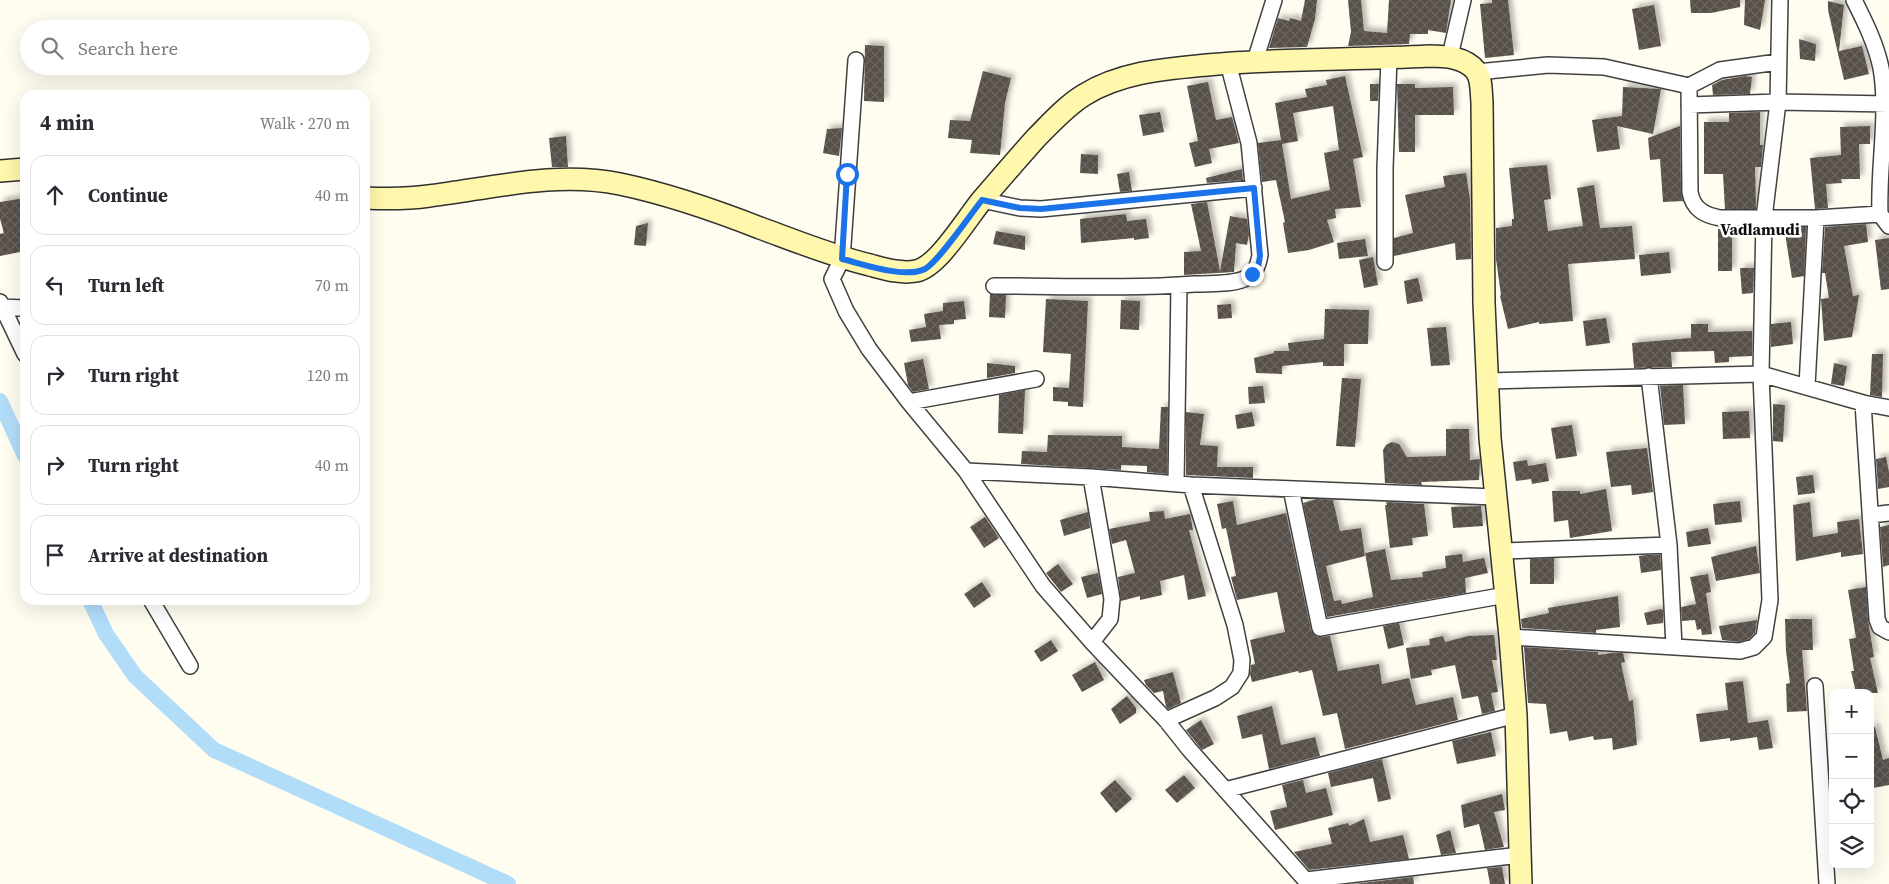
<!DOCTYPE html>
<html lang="en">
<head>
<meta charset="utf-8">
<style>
	body { margin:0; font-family:"Source Serif 4",serif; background:#f2f2f3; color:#2b2b33 }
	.controls { position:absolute; right:15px; bottom:15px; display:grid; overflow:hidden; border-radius:10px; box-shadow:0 5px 20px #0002 }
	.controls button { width:45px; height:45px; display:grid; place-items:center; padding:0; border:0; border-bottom:1px solid #e1e1e2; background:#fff; color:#2b2b33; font:25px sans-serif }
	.stop { position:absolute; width:15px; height:15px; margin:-11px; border:4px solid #1a73e8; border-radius:50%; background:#fff }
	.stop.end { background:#1a73e8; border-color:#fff; box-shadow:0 1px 5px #0008 }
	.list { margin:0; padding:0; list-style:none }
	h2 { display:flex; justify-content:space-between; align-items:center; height:65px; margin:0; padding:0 20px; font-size:21px }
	h2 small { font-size:16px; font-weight:400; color:#7c7c81 }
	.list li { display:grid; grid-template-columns:32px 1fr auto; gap:15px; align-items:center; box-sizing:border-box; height:80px; margin:0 10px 10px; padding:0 10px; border:1px solid #e1e1e2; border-radius:15px }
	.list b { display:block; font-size:19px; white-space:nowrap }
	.list em { font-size:16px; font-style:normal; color:#7c7c81 }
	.icon { flex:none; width:28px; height:28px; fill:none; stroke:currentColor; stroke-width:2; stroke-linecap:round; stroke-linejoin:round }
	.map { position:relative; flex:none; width:1889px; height:884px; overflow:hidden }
	.search { position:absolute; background:#fff; box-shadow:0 5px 20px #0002; left:20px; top:20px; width:350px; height:55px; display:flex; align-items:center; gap:12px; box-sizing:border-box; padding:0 18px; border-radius:28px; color:#7c7c81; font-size:19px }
	.panel { position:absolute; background:#fff; box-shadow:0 5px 20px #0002; left:20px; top:90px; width:350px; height:515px; border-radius:15px }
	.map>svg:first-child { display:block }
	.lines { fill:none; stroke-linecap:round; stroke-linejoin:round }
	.canal { stroke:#b2ddf9; stroke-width:16 }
	.building { fill:url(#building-cross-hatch); fill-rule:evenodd; filter:url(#shadow) }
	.minor-casing { stroke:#414141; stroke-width:18 }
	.secondary-casing { stroke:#303030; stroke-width:24 }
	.minor { stroke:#fff; stroke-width:15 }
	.secondary { stroke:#fff7ab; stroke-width:21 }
	.route { stroke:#1a73e8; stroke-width:6 }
	.labels { text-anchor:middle; stroke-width:5; stroke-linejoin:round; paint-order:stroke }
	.quarter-label { font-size:16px; font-weight:bold; fill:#0e0e0e; stroke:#fff }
</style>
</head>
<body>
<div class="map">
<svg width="1889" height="884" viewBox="0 0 1889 884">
	<defs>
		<pattern id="building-cross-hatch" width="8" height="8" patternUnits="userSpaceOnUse" patternTransform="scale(1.25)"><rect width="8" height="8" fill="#58504a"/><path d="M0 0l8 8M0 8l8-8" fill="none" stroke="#6b6560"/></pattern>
		<filter id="shadow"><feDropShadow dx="4" dy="-4" stdDeviation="2.5" flood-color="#0004"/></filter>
	</defs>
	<rect width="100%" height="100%" fill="#fffcf0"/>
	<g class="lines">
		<path class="canal" d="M0 401 25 456
			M90 600 106 634 135 676 214 750 508 884"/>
	</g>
	<path class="building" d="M1305 0H1317L1315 19 1307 47 1269 48 1278 18 1289 21 1290 18 1301 21Z
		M1348 0H1361L1364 31 1387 33 1389 0H1451L1446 33 1428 30V34H1410L1409 44 1348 46 1351 32Z
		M1492 0H1508L1514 55 1485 58 1480 4 1492 3Z
		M1690 0H1740V7L1711 13H1691Z
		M1745 0H1765L1760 30 1744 25Z
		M1828 1 1844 5 1839 51 1862 46 1869 74 1844 80 1828 10Z
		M1654 5 1661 46 1639 50 1632 9Z
		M1799 39 1816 44 1815 61 1800 59Z
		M865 45 884 46V102L864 101Z
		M983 71 1011 78 1005 103 1000 155 970 153 972 140 948 138 950 120 970 121Z
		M1345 76 1363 157 1353 159 1361 207 1335 209 1336 218 1327 220 1334 242 1309 250 1288 253 1283 223 1285 222 1276 180 1262 182 1258 143 1281 140 1275 103 1307 97 1305 89 1327 85 1326 80ZM1333 106 1339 150 1324 153 1330 190 1291 199 1282 144 1298 141 1293 113Z
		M1745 76 1752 77 1750 94 1713 95 1712 85 1722 80Z
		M1208 82 1216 120 1232 117 1239 143 1209 149 1212 163 1195 167 1189 143 1198 141 1187 86Z
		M1370 84H1379L1378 101H1370Z
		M1397 84H1415V88L1453 87 1454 115H1415V152H1399Z
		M1623 87 1661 89 1653 134 1617 126 1620 149 1597 152 1592 120 1622 116Z
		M1160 112 1164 132 1143 136 1139 115Z
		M1760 112V145H1763L1761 167H1755L1756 209H1725L1723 174H1704V122H1729V113Z
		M1680 126 1681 192 1683 201 1663 202 1660 159 1650 160 1648 138Z
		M1870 126V144H1859L1860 179H1841L1842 183 1826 184 1828 208 1815 209 1810 158 1841 155 1840 127Z
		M842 128 839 156 823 153 827 129Z
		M566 136 568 167H552L549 138Z
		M1081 154 1098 155V174L1080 173Z
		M1547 165 1551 199 1544 200 1548 231 1583 226 1577 188 1594 185 1600 228 1632 226 1635 259 1568 264 1573 321 1539 324V322L1508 329 1500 296 1501 295 1496 259V228L1512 226V219H1514L1509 168Z
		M1242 169 1243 180 1207 183 1206 178Z
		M1129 172 1132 191 1120 192 1117 174Z
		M1466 173 1470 199 1471 259 1456 260 1455 243 1394 256V238L1413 233 1405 195 1445 187 1443 176Z
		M25 198V251L0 256V234L4 233 0 219V202Z
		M1207 202 1220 271 1230 216 1247 219 1249 234 1247 245 1236 243 1234 272 1184 275V252L1201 251 1191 204Z
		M1126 214 1127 221 1146 219 1149 238 1134 240V238L1081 243 1080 219Z
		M648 223 646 246 634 245 636 226Z
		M1866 224 1868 242 1844 246 1853 296 1859 295 1852 337 1824 341 1821 299 1829 298 1825 273H1822L1825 227Z
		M1786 227H1806L1804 276 1792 278 1785 233Z
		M1732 228V271H1718V229Z
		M996 231 1025 236V250L993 244Z
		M1889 238V289L1881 290 1875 240Z
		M1365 239 1368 256 1339 259 1337 243Z
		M1669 252 1671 273 1641 276 1639 255Z
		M1373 257 1378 285 1364 288 1359 260Z
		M1740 268H1754L1753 293 1742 294Z
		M1418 278 1423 301 1407 304 1404 281Z
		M990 294 1006 295 1005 318 989 317Z
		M1046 299 1088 301 1083 407 1068 406V402L1053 401V387L1069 388 1071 354 1043 352Z
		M1121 300 1140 301 1139 330 1120 329Z
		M964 301 966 319 954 320V324L939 325 941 339 911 342 909 330 926 327 924 314 943 311V303Z
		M1231 304 1232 318 1218 319 1217 305Z
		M1325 309 1369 310 1368 344H1344V366H1323V362L1282 366V374L1256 373 1254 358 1274 353V351H1289L1288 343 1324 339Z
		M1606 318 1610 343 1586 346 1583 321Z
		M1791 322 1793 344 1771 347V324Z
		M1691 324H1708V332L1752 331V356L1729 357V362L1715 363 1714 351 1671 352 1672 367 1634 368 1632 343 1691 338Z
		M1446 327 1450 365 1431 366 1427 328Z
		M1872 354H1883L1882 397 1870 395Z
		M923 359 929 389 913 392 908 385 904 363Z
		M987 363 1015 366V373L987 378Z
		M1834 363 1847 366 1844 386 1831 384Z
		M1342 378 1361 379 1355 447 1336 446Z
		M1683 385 1685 424 1664 425 1660 386Z
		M1263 386 1265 403 1249 404 1248 387Z
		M1025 390 1023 434 998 433 999 395Z
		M1773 404 1785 405 1783 442 1773 441Z
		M1161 407H1168L1167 474 1147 472V466L1121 465V470L1021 464 1022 451 1047 452 1048 435 1122 436V447L1159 449Z
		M1749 411 1750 438 1723 439 1722 412Z
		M1186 412 1204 414 1200 445 1218 446 1217 467H1253V478L1186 475Z
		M1252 412 1255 426 1237 429 1235 415Z
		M1572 425 1577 456 1556 459 1551 428Z
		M1446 429H1469L1470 460 1480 459 1479 480 1421 482 1422 485 1385 483 1383 450 1386 445 1392 442 1399 444 1407 457 1446 456Z
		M1647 448 1653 492 1632 495 1631 485 1611 487 1606 452Z
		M1886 457 1889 472V487L1878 489 1876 459Z
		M1527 460 1528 466 1546 463 1549 481 1532 484 1531 479 1516 481 1513 462Z
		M1813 475 1815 493 1798 495 1796 477Z
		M1606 489 1612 531 1570 538 1568 520 1554 522 1552 491H1580V494Z
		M1317 499 1333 500 1340 531 1361 528 1365 556 1326 566 1334 601 1341 600 1342 604 1373 597 1365 553 1385 549 1391 580 1423 577 1422 572 1446 568 1445 556 1462 554 1463 562 1484 558 1488 573 1465 578 1466 593 1327 617 1303 503Z
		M1233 501 1237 525 1286 513 1311 630 1317 637 1330 636 1338 671 1379 664 1382 684 1409 678 1416 705 1453 697 1458 720 1345 749 1337 713 1323 716 1312 670 1299 673 1298 671 1252 682 1250 674 1251 665 1255 664 1250 640 1285 632 1277 592 1237 600 1231 577 1236 576 1226 528 1222 529 1217 504Z
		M1740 501 1742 522 1715 525 1713 504Z
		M1386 502 1424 504 1428 536 1412 538 1413 545 1390 548 1385 505H1387Z
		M1810 502 1813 537 1838 533 1837 522 1859 519 1863 554 1841 557V552L1796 561 1793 505Z
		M1481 506 1483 526 1453 528 1451 507Z
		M1164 511 1165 519 1190 514 1193 530H1189L1206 596 1188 600 1184 575 1160 581 1162 595 1140 600V596L1121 601 1118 577 1135 573 1126 540 1112 544 1109 529 1150 521 1149 512Z
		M1088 512 1090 528 1064 536 1060 520Z
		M985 517 999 538 984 548 970 527Z
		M1889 525V565L1883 567 1880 527Z
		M1708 528 1711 544 1688 547 1686 532Z
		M1756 546 1760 573 1716 581 1711 557Z
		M1646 555H1660L1661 570 1641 573 1639 556Z
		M1554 558V584H1530V559Z
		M1058 564 1073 584 1061 592 1046 573Z
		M1098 573 1102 594 1087 598 1081 577Z
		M1708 574 1711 592 1706 593 1712 634 1702 635 1701 629 1697 630 1695 620 1682 621 1681 607 1696 604 1690 577Z
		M982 582 991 596 974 608 964 594Z
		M1866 587 1868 620 1874 657 1870 658 1878 693H1856L1851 671H1854L1849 639 1856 638 1848 590Z
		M1618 596 1620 627 1596 630V633L1522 628 1521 619 1549 613 1548 608Z
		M1661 609 1663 610V623L1647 625 1644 613Z
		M1785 619H1812L1813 650H1802L1807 711 1787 712 1786 684 1790 683 1786 651Z
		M1757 620 1755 633 1749 639 1739 642 1722 640 1719 626Z
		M1399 623 1404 645 1388 649 1383 626Z
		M1494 635 1497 660H1492L1498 692 1491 693 1495 711 1482 714 1478 696 1462 699 1455 665 1431 670 1432 675 1411 679 1406 648 1430 645 1429 639 1443 636 1445 642 1468 636Z
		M1051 640 1058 651 1041 662 1034 651Z
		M1524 647 1598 652V655L1611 653H1623L1625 662 1621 663 1629 701 1633 700 1637 745 1613 750 1612 738 1594 740 1593 736 1569 741 1567 731 1550 734 1546 704 1528 703Z
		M1095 662 1104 680 1082 692 1072 675Z
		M1173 672 1181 703 1168 709 1166 707 1163 691 1154 693 1146 685 1144 680Z
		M1743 681 1748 723 1768 720 1773 748 1759 750 1757 737 1730 741V738L1700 742 1696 714 1728 710 1725 683Z
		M1127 696 1136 708V713L1120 724 1111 709Z
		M1272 706 1281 745 1315 737 1320 756 1269 769 1262 734 1242 739 1237 716Z
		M1201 720 1214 744 1202 750 1186 730Z
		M1875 727 1883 760 1889 758V785L1873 788 1870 775V728Z
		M1491 732 1496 756 1457 764 1452 741Z
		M1382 759 1391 799 1378 802 1373 778 1331 787 1328 773Z
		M1184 775 1195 788 1177 803 1165 790Z
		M1115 780 1132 799 1116 813 1100 793Z
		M1303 780 1306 793 1326 788 1333 815 1275 830 1270 811 1287 807 1282 785Z
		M1502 794 1505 810 1494 812 1504 847 1485 850 1479 824 1464 828 1461 805Z
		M1364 819 1370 842 1403 835 1409 859 1309 870 1294 852 1332 844 1328 828 1348 823 1349 826Z
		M1450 830 1456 853 1441 855 1436 835Z
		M1502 867 1505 884H1490L1487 868Z
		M1413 877 1414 884H1353Z"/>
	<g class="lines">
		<defs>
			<path id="minor" d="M1854 0C1865 22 1876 44 1881 68 1889 114 1878 167 1880 214L1889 226
				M1450 56 1463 0
				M856 60 842 259 832 279 846 311 869 349 909 402 966 471 1043 586 1092 642 1166 720 1189 749 1309 884
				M1255 61 1274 0
				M1477 72 1548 65 1604 67 1689 86 1720 70 1778 62
				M1689 86 1690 192C1693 209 1704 215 1720 218H1816L1880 214
				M1689 105 1778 102 1889 104
				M982 200 1020 208 1041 209 1254 188
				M1385 262V168L1389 58
				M994 286C1061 286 1128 289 1195 284 1211 283 1230 285 1244 279 1255 275 1258 266 1260 255L1249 143 1228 63
				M0 302 25 354
				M2 307 25 308
				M1649 376 1669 545 1674 647
				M1487 381 1761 374 1863 403 1877 619 1880 627 1889 632
				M1807 386 1816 218
				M909 402 1036 379
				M1863 403 1889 408
				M966 471 1091 477 1191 485 1495 497
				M1091 477 1112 599 1110 619 1092 642
				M1176 484 1179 285
				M1291 489 1320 628 1506 595
				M1871 515 1889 513
				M1502 551 1669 545
				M151 600 190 666
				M1510 637 1740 651 1754 647 1764 637 1770 600 1761 374 1764 218 1778 102 1780 0
				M1815 686 1827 884
				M1166 720 1215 698 1232 687 1241 673 1242 660 1235 625 1191 485
				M1225 790 1516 715
				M1306 880 1520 855"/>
			<path id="secondary" d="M0 171 25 169
				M365 198C387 199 408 199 429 196 493 188 556 171 620 184 668 194 714 210 760 228 796 241 832 256 870 265 885 269 901 274 916 271 938 267 967 218 982 200 1000 179 1018 158 1036 138 1051 123 1066 106 1084 95 1121 72 1165 69 1207 65 1281 58 1355 60 1429 56 1445 56 1465 57 1476 71 1482 79 1481 93 1482 102L1484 303 1490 438 1510 637 1516 715 1521 884"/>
		</defs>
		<use href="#minor" class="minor-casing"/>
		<use href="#secondary" class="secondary-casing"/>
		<use href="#minor" class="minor"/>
		<use href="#secondary" class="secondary"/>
	</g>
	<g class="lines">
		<path class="route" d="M847 174 842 259C863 264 905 279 925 269 939 261 970 215 982 200L1020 208 1041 209 1254 188 1260 256 1258 267 1252 274"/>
	</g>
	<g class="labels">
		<g class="quarter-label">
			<text x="1760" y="235">Vadlamudi</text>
		</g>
	</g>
</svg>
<div class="controls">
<button>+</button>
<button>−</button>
<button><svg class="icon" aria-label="locate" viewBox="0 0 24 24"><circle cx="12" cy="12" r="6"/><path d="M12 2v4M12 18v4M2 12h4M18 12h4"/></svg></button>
<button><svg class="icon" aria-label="layers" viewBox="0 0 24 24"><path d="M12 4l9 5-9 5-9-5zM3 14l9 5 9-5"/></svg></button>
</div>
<div class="stop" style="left:847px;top:174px"></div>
<div class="stop end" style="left:1252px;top:274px"></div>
<div class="search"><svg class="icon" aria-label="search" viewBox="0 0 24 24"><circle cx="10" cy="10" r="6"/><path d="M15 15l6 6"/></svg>Search here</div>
<section class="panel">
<h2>4 min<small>Walk · 270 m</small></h2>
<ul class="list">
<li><svg class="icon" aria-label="ahead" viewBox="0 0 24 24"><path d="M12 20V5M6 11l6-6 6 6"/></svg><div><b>Continue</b></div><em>40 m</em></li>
<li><svg class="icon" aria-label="left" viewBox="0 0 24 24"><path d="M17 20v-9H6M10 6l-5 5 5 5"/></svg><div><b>Turn left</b></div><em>70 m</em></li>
<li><svg class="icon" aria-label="right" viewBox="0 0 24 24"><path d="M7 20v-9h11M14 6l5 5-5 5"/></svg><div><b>Turn right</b></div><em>120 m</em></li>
<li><svg class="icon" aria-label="right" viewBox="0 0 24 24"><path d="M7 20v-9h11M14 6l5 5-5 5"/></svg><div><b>Turn right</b></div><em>40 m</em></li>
<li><svg class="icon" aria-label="arrive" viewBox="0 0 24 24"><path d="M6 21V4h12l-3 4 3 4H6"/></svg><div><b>Arrive at destination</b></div></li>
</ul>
</section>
</div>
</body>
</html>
